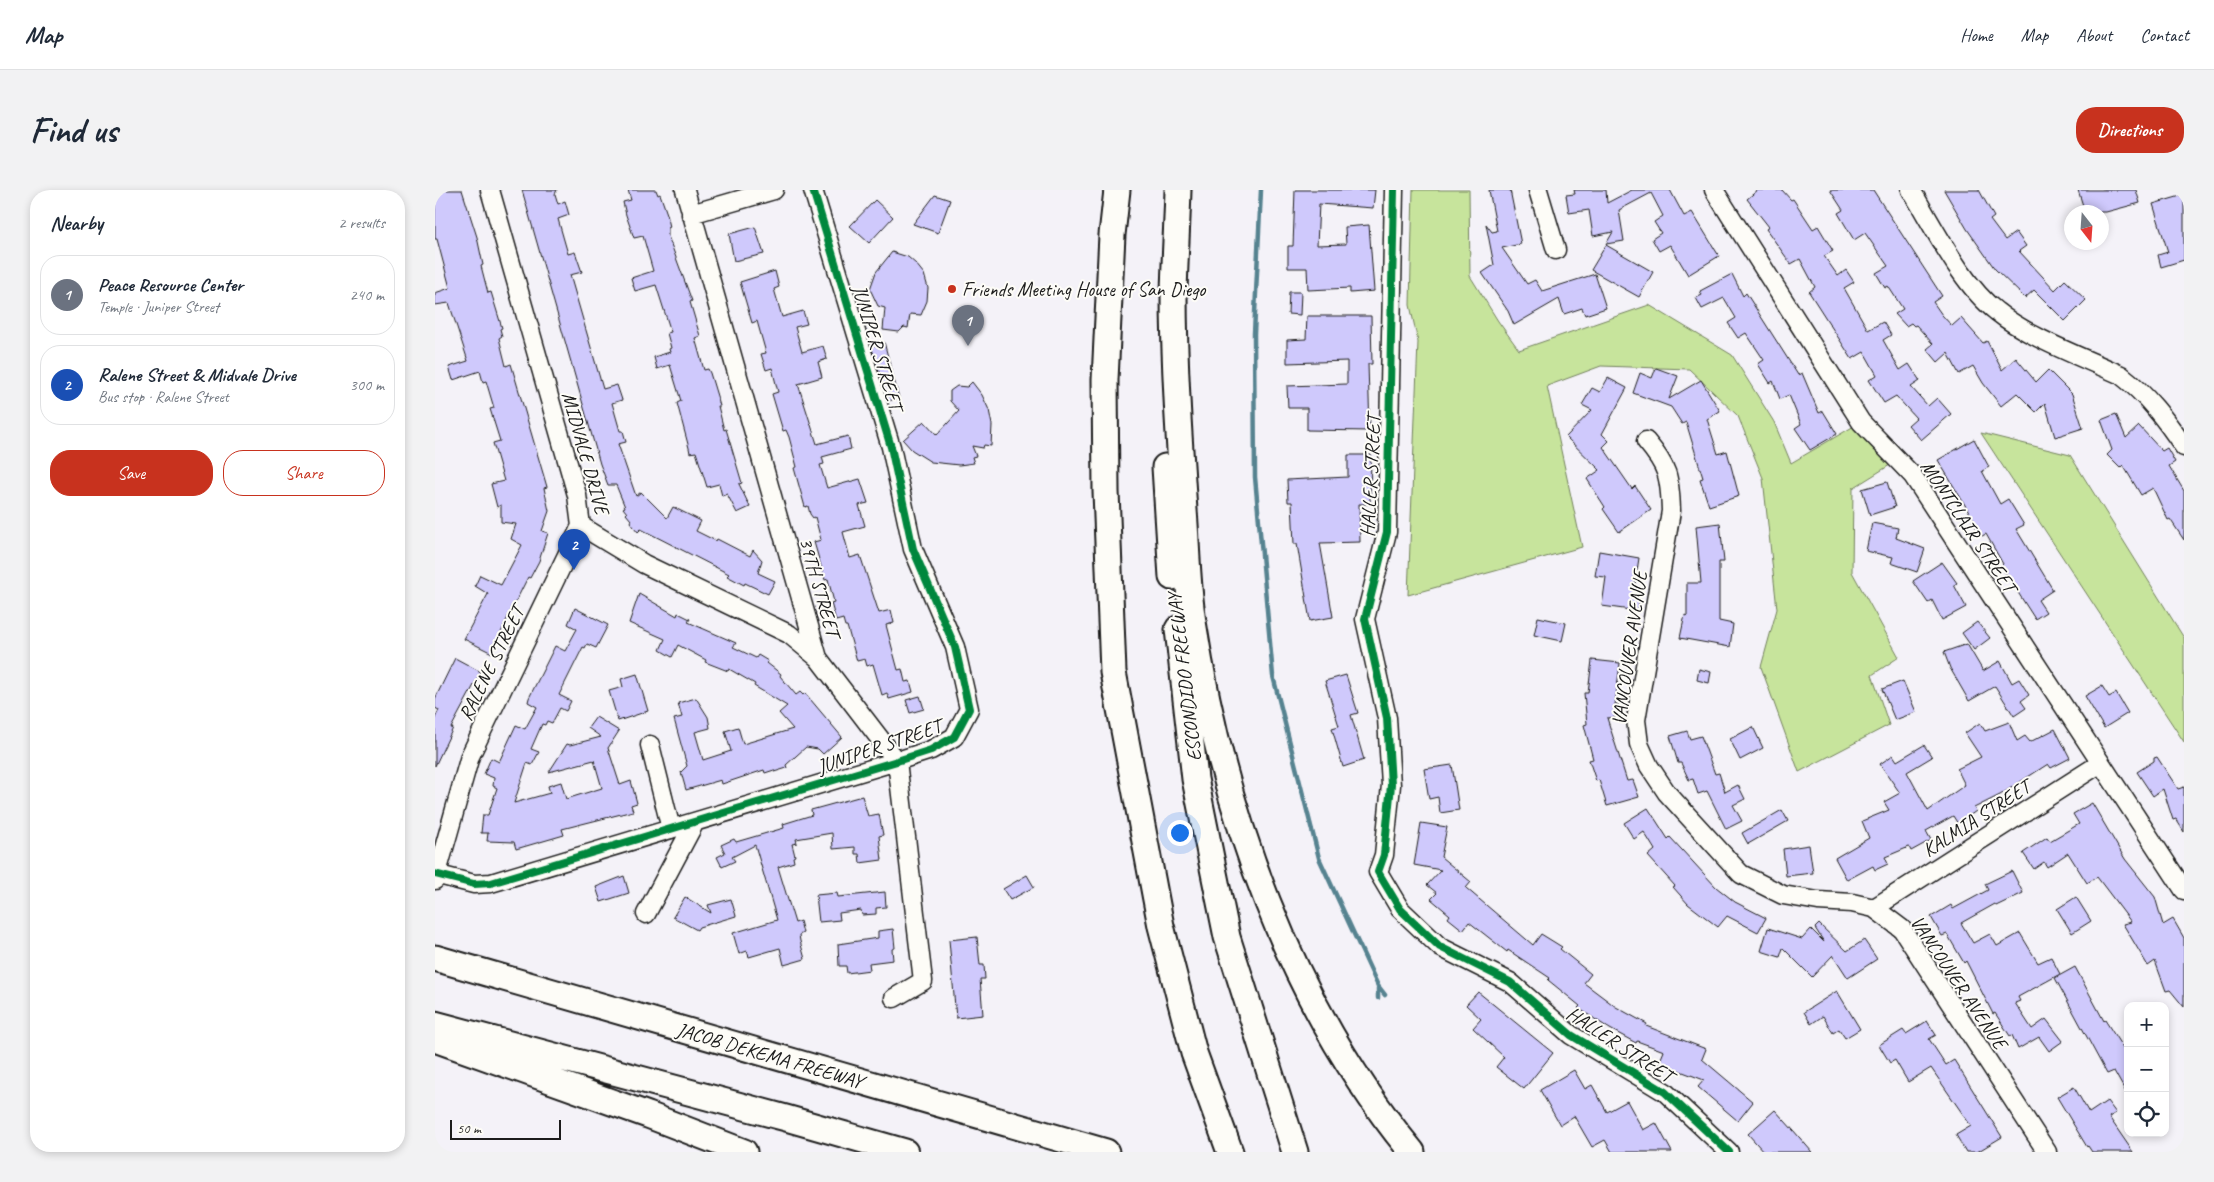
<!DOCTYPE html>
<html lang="en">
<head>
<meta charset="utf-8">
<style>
	body { margin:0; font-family:Caveat,sans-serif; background:#f2f2f3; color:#1f2937 }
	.controls { position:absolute; right:15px; bottom:15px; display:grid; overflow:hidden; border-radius:10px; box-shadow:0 2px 8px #0003 }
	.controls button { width:45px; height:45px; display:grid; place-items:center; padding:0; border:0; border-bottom:1px solid #e0e1e3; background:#fff; color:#1f2937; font:25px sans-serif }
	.compass { position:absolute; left:1629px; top:15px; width:45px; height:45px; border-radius:50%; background:#fff; box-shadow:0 2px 8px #0003; rotate:163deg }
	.scale { position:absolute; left:15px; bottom:12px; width:111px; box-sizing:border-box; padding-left:5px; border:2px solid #1c1c1c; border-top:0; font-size:14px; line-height:18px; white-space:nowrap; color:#1c1c1c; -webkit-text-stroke:4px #fdfcf7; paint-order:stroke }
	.you { position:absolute; left:744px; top:642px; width:18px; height:18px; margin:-12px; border:4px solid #fff; border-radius:50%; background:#1a73e8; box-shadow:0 0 0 8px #1a73e833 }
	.badge { display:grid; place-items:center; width:32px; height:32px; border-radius:50%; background:#c8321e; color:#fff; font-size:16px; font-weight:700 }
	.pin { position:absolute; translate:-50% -41px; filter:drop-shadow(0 1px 2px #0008) }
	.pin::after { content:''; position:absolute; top:26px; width:18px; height:15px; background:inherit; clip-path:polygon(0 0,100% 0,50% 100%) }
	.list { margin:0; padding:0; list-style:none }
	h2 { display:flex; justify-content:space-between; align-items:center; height:65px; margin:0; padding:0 20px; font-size:21px }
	h2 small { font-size:16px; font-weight:400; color:#747a83 }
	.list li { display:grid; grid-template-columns:32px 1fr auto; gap:15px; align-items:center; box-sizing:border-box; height:80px; margin:0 10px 10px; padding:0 10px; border:1px solid #e0e1e3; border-radius:20px }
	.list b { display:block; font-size:19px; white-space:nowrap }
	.list p { margin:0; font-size:16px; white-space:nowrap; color:#747a83 }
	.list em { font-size:16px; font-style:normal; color:#747a83 }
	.actions { display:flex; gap:10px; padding:15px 20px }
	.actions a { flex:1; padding:11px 0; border:1px solid #c8321e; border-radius:20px; text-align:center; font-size:18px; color:#c8321e }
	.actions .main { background:#c8321e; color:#fff }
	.icon { flex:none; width:28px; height:28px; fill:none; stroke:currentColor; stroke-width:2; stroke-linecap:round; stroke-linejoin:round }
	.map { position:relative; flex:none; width:1749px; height:962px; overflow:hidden; border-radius:20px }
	header { display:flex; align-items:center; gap:30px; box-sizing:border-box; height:70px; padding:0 25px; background:#fff; border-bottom:1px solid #e0e1e3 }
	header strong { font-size:24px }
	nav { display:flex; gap:28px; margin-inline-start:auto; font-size:18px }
	.intro { display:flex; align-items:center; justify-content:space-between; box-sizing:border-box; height:120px; padding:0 30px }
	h1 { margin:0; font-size:35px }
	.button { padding:12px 22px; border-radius:20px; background:#c8321e; color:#fff; font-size:18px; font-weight:700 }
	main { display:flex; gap:30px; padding:0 30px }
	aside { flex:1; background:#fff; border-radius:20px; box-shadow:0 2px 8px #0003 }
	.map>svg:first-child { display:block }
	.green { fill:#c7e49c; stroke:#72805c }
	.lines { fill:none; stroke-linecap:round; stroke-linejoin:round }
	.stream { stroke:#568390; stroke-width:4.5 }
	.building { fill:#cfc9fc; stroke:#1c1c1c }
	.minor-casing { stroke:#1c1c1c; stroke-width:21 }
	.highway-casing { stroke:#1c1c1c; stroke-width:29 }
	.minor { stroke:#fdfcf7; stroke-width:18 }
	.highway { stroke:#fdfcf7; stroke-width:25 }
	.cycleway-casing { stroke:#fdfcf7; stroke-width:11 }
	.cycleway { stroke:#00873e; stroke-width:8 }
	.poi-dot { fill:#c8321e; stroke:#fdfcf7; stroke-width:2 }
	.labels { text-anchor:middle; stroke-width:4; stroke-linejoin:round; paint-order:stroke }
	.poi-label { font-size:20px; fill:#1c1c1c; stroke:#fdfcf7; text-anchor:start }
	.street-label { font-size:20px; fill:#1c1c1c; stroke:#fdfcf7 }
</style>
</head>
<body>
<header>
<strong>Map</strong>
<nav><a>Home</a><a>Map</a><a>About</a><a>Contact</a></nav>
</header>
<div class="intro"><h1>Find us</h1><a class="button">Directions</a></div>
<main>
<aside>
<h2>Nearby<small>2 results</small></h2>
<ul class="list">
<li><span class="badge" style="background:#6b7280">1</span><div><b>Peace Resource Center</b><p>Temple · Juniper Street</p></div><em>240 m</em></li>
<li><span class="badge" style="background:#1a4fb4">2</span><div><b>Ralene Street &amp; Midvale Drive</b><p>Bus stop · Ralene Street</p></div><em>300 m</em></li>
</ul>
<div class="actions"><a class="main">Save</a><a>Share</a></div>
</aside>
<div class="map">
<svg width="1749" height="962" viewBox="0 0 1749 962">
	<rect width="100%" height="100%" fill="#f4f2f8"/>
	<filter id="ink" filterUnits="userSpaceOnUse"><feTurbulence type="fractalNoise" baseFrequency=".02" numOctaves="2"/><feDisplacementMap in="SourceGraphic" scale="10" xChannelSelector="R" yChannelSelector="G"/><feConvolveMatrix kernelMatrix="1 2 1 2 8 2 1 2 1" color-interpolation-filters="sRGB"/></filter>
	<g filter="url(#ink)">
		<path class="green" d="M978 0H1034L1035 86 1063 131 1084 160 1214 115 1297 165 1339 232 1356 273 1426 232 1463 270 1418 298 1417 382 1464 467 1437 485 1454 535 1364 582 1326 477 1342 419 1328 288 1303 226 1254 179 1166 176 1112 196 1147 357 973 405 983 152 975 115Z
			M1546 243 1635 265 1749 448V552Z"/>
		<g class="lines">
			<path class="stream" d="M826 0 819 144 820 287 838 486 884 668 943 796 950 805
				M943 798V808"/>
		</g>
		<path class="building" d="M0 0H27L42 47 48 75 46 76 53 103 56 102 67 138 65 139 67 146 64 148 71 176 76 174 112 297 109 298 114 321 107 341 113 343 104 371 95 388 93 387 73 427 57 463 29 449 53 404 40 396 45 385 66 395 87 355 76 349 81 334 66 332V315L62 317 56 294 69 291 58 253 65 251 55 219 59 218 51 191 48 192 45 181 18 190 14 177 33 171 14 113 0 115V103L15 98 2 49H0Z
			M87 0H122L120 4 123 14 130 11 134 25 123 29 133 64 140 62 147 82 135 85 168 199 182 195 187 210 177 213 185 241H188L191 252 183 254 201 306 206 302 232 328 238 317 266 331 261 341 281 351 282 349 315 366 318 360 327 370 323 383 340 391 333 404 310 393 309 395 292 386 294 384 206 339 203 342 195 332 196 330 191 324 192 323 188 318 190 317 181 295H173L165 274Z
			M193 0H221L223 5 225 4 232 24 235 37 233 38V46L257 111 255 112 265 146 260 148 269 180 273 179 275 183 285 216H283L289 240 291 239 307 293 304 294 315 317 302 323 292 304 287 306 284 294 272 297 261 262 255 263 254 258 242 213 246 211 235 175 222 179 219 167 235 162 234 159 236 158 232 143 236 142 221 95 200 101 196 88 218 81 208 46 199 48 191 25 188 12 196 10Z
			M860 0H940L938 18 884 14 882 55 911 54 910 37 934 35 939 101 915 103V98L873 100 872 78H853V56H858Z
			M1054 0H1075L1086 54 1067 58 1092 94 1100 90 1107 101 1160 84 1171 118 1150 125 1147 118 1129 124 1124 109 1079 135 1073 121 1047 83 1059 75 1051 34 1057 42 1062 41Z
			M1139 0H1171L1172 13 1197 0H1235L1249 26 1257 22 1284 66 1253 85 1235 55 1224 61 1217 49 1226 43 1219 32 1228 26 1216 3 1184 20 1189 51 1171 54 1178 42 1158 46 1154 20 1134 23 1131 5 1140 4Z
			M1323 0H1347L1356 10 1358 9 1378 39 1383 36 1398 61 1389 66 1403 86 1411 80 1419 92 1409 98 1433 140 1448 132 1456 145 1448 150 1465 180 1474 174 1485 191 1476 197 1493 216 1502 208 1516 224 1486 250 1473 235 1481 228 1461 206 1449 213 1434 190 1442 185 1429 162 1417 169 1374 102 1380 97 1365 69 1356 74 1331 39 1334 37 1312 9Z
			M1395 0H1438L1507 106 1498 112 1507 125 1517 136 1526 128 1548 153 1552 151 1567 180 1581 168 1601 192 1613 180 1637 204 1648 238 1620 247 1610 213 1601 222 1582 203 1566 216 1548 193 1538 176 1524 184 1513 163 1503 172 1492 159 1498 154 1481 135 1479 136 1476 133 1471 136 1460 124 1468 119 1453 96 1450 98 1441 83 1453 76 1430 43 1419 50 1403 23 1408 20Z
			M1509 0H1544L1559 27 1555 30 1570 50 1581 42 1591 56 1584 61 1620 100 1630 90 1651 110 1630 131 1599 100 1590 108 1560 79 1532 39Z
			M1643 0H1701L1705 13 1671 22H1650Z
			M500 5 515 10 503 43 478 34Z
			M1749 5V70L1726 77 1723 65 1733 62 1718 14Z
			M440 10 458 27 434 53 415 36Z
			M320 37 329 64 299 71 294 44Z
			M1171 55 1218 82 1204 107 1156 80Z
			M457 62 473 67 481 74 489 84 493 98 492 111 486 125 475 124 473 138 469 137 464 142 448 140 450 118 443 116 435 99 441 82Z
			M340 81 344 97 339 99 347 127 368 121 372 134 360 137 367 162 388 156 392 169 383 172 387 187 363 194 382 254 413 246 416 259 387 267 389 274 385 275 392 298 425 289 433 313 424 315 430 336 408 342 415 368 425 365 444 423 456 420 459 433 451 435 463 480 467 479 470 492 475 491 478 502 454 509 452 503 447 505 438 474 432 476 430 469 422 471 412 436H410L408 429 401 431 396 413 399 412 393 389 390 390 379 352 386 350 380 327 378 328 375 324 373 316 370 317 359 278 362 277 354 247 351 240 348 241 337 204 343 202 337 178 331 180 326 164 331 163 322 131 317 133 305 92Z
			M1297 84 1308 106 1311 103 1363 185 1367 183 1384 223 1388 221 1402 244 1375 260 1360 238 1366 234 1354 205 1345 209 1338 191 1335 193 1323 174 1329 170 1311 143 1303 148 1293 133 1301 128 1289 108 1267 119 1261 108 1267 105 1265 101Z
			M854 102H866L865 125 853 124Z
			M872 126H936L937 174H933L935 241 872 240V218H853L852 196 912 194V171L852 173V150L871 149Z
			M449 152 464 208 453 211 436 156Z
			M1221 178 1243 186 1234 209 1266 190 1285 221 1272 229 1283 264 1292 261 1304 306 1274 316 1265 289 1268 288 1251 232 1247 234 1236 217 1198 203 1205 183 1217 188Z
			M1173 188 1192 198 1167 244 1174 251 1168 257 1197 299 1200 296 1216 320 1184 342 1168 319 1170 317 1152 289 1165 280 1131 247 1157 220 1147 215 1157 198 1165 202Z
			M537 192 547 205 554 220 557 235 556 256 549 255 548 258 537 256 541 266 537 267 539 273 524 275 496 272 477 260 468 250 489 231 502 245 524 221 515 211V201L522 196 532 197Z
			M1681 224 1691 248 1704 236 1727 261 1732 258 1740 272 1734 276 1749 301V350L1735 329 1733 330 1718 298 1706 305 1688 275 1685 278 1672 265 1677 260 1666 230Z
			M1539 249 1554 277 1547 281 1565 314 1573 309 1589 335 1581 339 1618 400 1603 410 1611 422 1600 429 1566 376 1568 374 1551 344 1547 346 1537 331 1539 330 1503 270Z
			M913 265H936L935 314H924L925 352 885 353 898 427 875 431 862 354H859L857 312H853L852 290 913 287Z
			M1452 292 1460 317 1435 325 1427 299Z
			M1285 333 1289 372H1284V431L1298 434 1295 457 1245 448 1250 425 1252 426V393H1266L1261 336Z
			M1437 333 1463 338 1461 348 1490 359 1482 382 1456 373 1458 367 1431 361Z
			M1164 361 1204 368 1199 400H1206L1203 421 1167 416 1171 387 1160 386Z
			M1507 372 1522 393 1519 395 1531 417 1507 430 1497 410 1493 413 1478 391Z
			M204 404 242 426 243 423 255 429 253 432 301 453 298 457 321 468 323 465 333 471 332 473 346 484 345 486 361 505 365 502 368 505 370 503 407 547 388 564 383 559 371 557 351 575 352 578 339 582V580L330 583 329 580 287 594 286 590 251 600 246 582 252 576 239 529 247 527 243 513 261 508 273 527 275 538 260 542 268 570 296 561 290 541 303 537 308 554 358 539 344 523 352 516 319 496 320 494 294 479 293 481 270 472 271 470 243 455 237 467 225 460 230 449 194 433Z
			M140 418 173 435 161 458 152 454 150 458 148 457 124 505 136 511 131 521 125 518 117 533 112 531 110 535 107 534 96 559 104 562 97 575 92 573 79 613 115 603 113 596 126 592 131 609 167 598 159 570 114 582 132 554 135 555 166 547 153 538 161 527 184 541 173 558 185 595 196 591 202 613 196 615 198 621 127 639 129 645 81 659 79 652 52 651 53 643H46L48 625H53L62 598 58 596 59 588 49 584 56 568 64 572 81 535 90 539 102 517 93 512 94 508 120 456 130 461 142 439 133 434Z
			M1103 427 1131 433 1127 451 1099 445Z
			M1542 432 1555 448 1539 460 1527 443Z
			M1532 454 1548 481 1565 471 1577 493 1584 489 1594 505 1586 511 1591 518 1579 526 1560 496 1534 511 1515 478 1509 462Z
			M20 468 46 482 16 538H18L0 576V528L4 520 0 518V509Z
			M1157 470 1185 473 1180 515H1184L1185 527 1172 528 1192 591 1198 590 1204 607 1172 616 1164 590 1161 591 1154 570 1158 569 1149 535 1152 534 1149 503H1153Z
			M1264 479 1276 482 1274 493 1262 490Z
			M202 484 213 521 183 531 174 501 188 497 186 489Z
			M911 485 923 523 916 525 929 570 908 577 897 538 904 536 890 491Z
			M1468 491 1481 522 1460 530 1447 499Z
			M1667 496 1674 507 1681 503 1693 523 1669 538 1650 506Z
			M485 506 489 519 475 523 471 510Z
			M1574 532 1582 551 1590 546 1595 552 1620 539 1635 568 1616 578 1613 574 1565 605 1539 618 1541 621 1523 634 1518 626 1491 641 1496 650 1476 661 1474 657 1450 667 1453 674 1440 680 1438 676 1412 690 1400 668 1434 648 1427 631 1454 620 1449 612 1465 603 1445 574 1458 565 1462 571 1489 555 1497 567 1472 582 1493 621 1530 595 1522 579 1546 567 1530 543 1545 533 1550 541Z
			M1318 537 1328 558 1305 570 1295 549Z
			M1252 541 1255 549 1266 546 1280 584 1284 583 1290 602 1303 595 1310 609 1298 615 1307 631 1291 639 1272 601 1263 604 1258 589 1254 590 1246 573H1243L1235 546Z
			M1722 567 1743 599 1749 597V642L1741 629 1738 630 1728 599 1718 606 1702 582 1719 571V568Z
			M1017 575 1024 620 1005 623 1003 607 994 609 989 579Z
			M427 606 433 626 444 624 448 645 444 646 447 670 425 673 424 664H420V657L398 659 397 643 361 649 362 653 357 654 360 666 358 667 359 672 343 677 360 733 365 731 368 743 364 745 365 751 370 769 349 775 345 758 314 767 312 761 304 764 298 743 342 730 320 655 297 667 300 671 287 677 282 667 290 663 286 655 299 649 301 652 349 638 348 634 377 625 376 620Z
			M1657 613 1690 669 1720 707 1728 735 1738 729 1749 748V817L1735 800 1731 801 1720 771 1713 776 1688 734 1696 732 1662 687 1652 693 1633 663 1612 677 1609 672 1599 679 1588 663 1612 647 1615 651 1644 634 1638 624Z
			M1213 618 1233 649 1235 647 1281 697 1300 712 1331 728 1323 742 1292 726 1283 737 1253 714 1238 697 1240 696 1213 666 1220 660 1209 642 1199 649 1189 633Z
			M1347 620 1353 631 1313 654 1307 643Z
			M986 633 1012 637 1006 667 1036 692 1031 698 1098 755 1106 744 1127 757 1125 759 1156 784 1149 793 1181 817 1212 834 1211 836 1271 859 1267 869 1318 912 1303 931 1263 897 1269 890 1224 873 1229 861 1202 851 1201 853 1175 839 1143 818 1145 816 1113 790 1115 788 1073 760 1072 762 1034 732 1028 740 1013 728 1015 725 996 709 1002 703 992 695 1006 680 979 675Z
			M1374 655 1378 683 1351 686 1348 659Z
			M1577 681 1588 703 1561 716 1560 714 1526 733 1538 753 1555 744 1562 756 1585 743 1603 773 1616 767 1625 784 1583 807 1585 811 1580 813 1597 839 1611 829 1628 851 1614 861 1604 847 1583 859 1577 845 1575 846 1560 823 1558 824 1531 771 1529 773 1512 744 1507 746 1496 727 1516 715 1518 719 1553 700 1550 694Z
			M592 685 599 697 575 710 568 699Z
			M189 686 194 703 166 712 161 697Z
			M450 702 451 717 441 718V724L427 725 426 720 404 723 405 730 384 732 381 705 402 703 403 707Z
			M250 707 276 723 273 715 296 709 301 726 264 737 262 740 238 727Z
			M1641 707 1656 731 1637 743 1622 719Z
			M1384 734 1412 761 1429 750 1442 769 1413 788 1398 765 1377 787 1348 758 1345 767 1326 761 1333 738 1367 749 1376 739 1389 752 1380 738Z
			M458 739 460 758 457 759 458 770 434 773 435 780 412 783 411 776H404L403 754 443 748V741Z
			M542 747 545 775H549L550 789H545L548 825 521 828 514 750Z
			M1640 777 1669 831 1670 830 1689 860 1693 858V906L1679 881 1672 884 1620 788Z
			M1402 801 1425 839 1410 848 1404 839 1398 843 1388 826 1376 834 1369 822Z
			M1043 802 1118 863 1089 899 1061 877 1069 867 1038 838 1046 829 1031 815Z
			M1492 831 1501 845 1494 849 1511 875 1519 870 1567 947 1542 962H1531L1521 945 1536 936 1496 878 1473 892 1460 870 1455 873 1444 855 1468 840 1471 844Z
			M1139 880 1150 899 1157 895 1172 922 1192 911 1208 940 1221 933 1237 962H1177L1170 950 1157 957 1139 926 1125 935 1105 900Z
			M1639 897 1654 923 1672 911 1681 923 1674 927 1698 962H1657L1653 956 1652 957 1622 907Z
			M1340 920 1358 940 1377 962H1329L1313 944Z"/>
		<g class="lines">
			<defs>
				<path id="minor" d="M55 0 142 305 146 336
					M250 0 383 468 462 571 488 791 459 808
					M959 0 952 342 930 429 952 528 956 595 949 665 943 682 965 719 1005 757 1075 792 1136 845 1230 902 1294 962
					M1103 0 1121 60
					M1279 0 1426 232 1478 286 1749 700
					M1476 0C1499 37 1527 95 1561 121 1594 148 1647 167 1686 185 1712 205 1731 230 1749 257
					M256 24 339 0
					M1211 251C1233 277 1235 287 1236 321L1201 530 1204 554 1214 576 1232 603 1306 684 1348 705 1383 711 1417 713 1439 718 1467 739 1612 962
					M146 336 209 374 354 444 383 468
					M215 555 236 639
					M0 684 39 694 56 693 462 571 496 560 519 547 534 519 520 457 478 359 456 257 378 0
					M0 690 35 566 146 336
					M1439 718 1666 573
					M211 724 260 632"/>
				<path id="highway" d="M682 0 677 45 670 190 671 301 678 482 726 736 759 863 795 962
					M743 0C742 34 740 68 739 102 739 174 744 248 749 320 752 357 752 396 758 432 787 620 855 814 977 962
					M730 277 737 387
					M743 439 760 589 792 747 860 962
					M0 768 671 962
					M0 834 351 928 470 962
					M0 849 213 925 309 962"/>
			</defs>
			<use href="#minor" class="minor-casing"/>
			<use href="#highway" class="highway-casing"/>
			<use href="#minor" class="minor"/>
			<use href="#highway" class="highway"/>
			<defs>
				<path id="cycleway" d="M959 0 952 342 930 429 952 528 956 595 949 665 943 682 965 719 1005 757 1075 792 1136 845 1230 902 1294 962
					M0 684 39 694 56 693 462 571 496 560 519 547 534 519 520 457 478 359 456 257 378 0"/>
			</defs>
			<use href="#cycleway" class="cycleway-casing"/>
			<use href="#cycleway" class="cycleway"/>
		</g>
	</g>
	<circle class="poi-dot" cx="517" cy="99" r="5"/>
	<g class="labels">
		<g class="poi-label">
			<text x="527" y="106">Friends Meeting House of San Diego</text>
		</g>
		<g class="street-label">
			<text transform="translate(443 157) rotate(73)" y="7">JUNIPER STREET</text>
			<text transform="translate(151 263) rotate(74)" y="7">MIDVALE DRIVE</text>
			<text transform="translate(935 286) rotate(-87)" y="7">HALLER STREET</text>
			<text transform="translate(1534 336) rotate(56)" y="7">MONTCLAIR STREET</text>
			<text transform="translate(385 397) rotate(74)" y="7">39TH STREET</text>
			<text transform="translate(1194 458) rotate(-82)" y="7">VANCOUVER AVENUE</text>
			<text transform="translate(56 473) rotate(-64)" y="7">RALENE STREET</text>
			<text transform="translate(749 487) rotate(-97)" y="7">ESCONDIDO FREEWAY</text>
			<text transform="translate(444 556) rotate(-19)" y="7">JUNIPER STREET</text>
			<text transform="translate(1541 628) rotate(-33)" y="7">KALMIA STREET</text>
			<text transform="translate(1524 792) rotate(56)" y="7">VANCOUVER AVENUE</text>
			<text transform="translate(1185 854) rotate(33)" y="7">HALLER STREET</text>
			<text transform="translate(335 865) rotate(16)" y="7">JACOB DEKEMA FREEWAY</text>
		</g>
	</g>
</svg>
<div class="controls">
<button>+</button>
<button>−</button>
<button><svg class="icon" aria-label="locate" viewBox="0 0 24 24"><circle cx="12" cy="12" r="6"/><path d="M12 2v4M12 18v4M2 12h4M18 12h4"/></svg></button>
</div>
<svg class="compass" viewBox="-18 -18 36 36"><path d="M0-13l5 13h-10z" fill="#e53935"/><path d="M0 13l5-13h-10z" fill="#747a83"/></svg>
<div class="scale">50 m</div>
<div class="you"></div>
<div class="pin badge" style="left:533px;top:156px;background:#6b7280">1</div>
<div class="pin badge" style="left:139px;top:380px;background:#1a4fb4">2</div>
</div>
</main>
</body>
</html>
